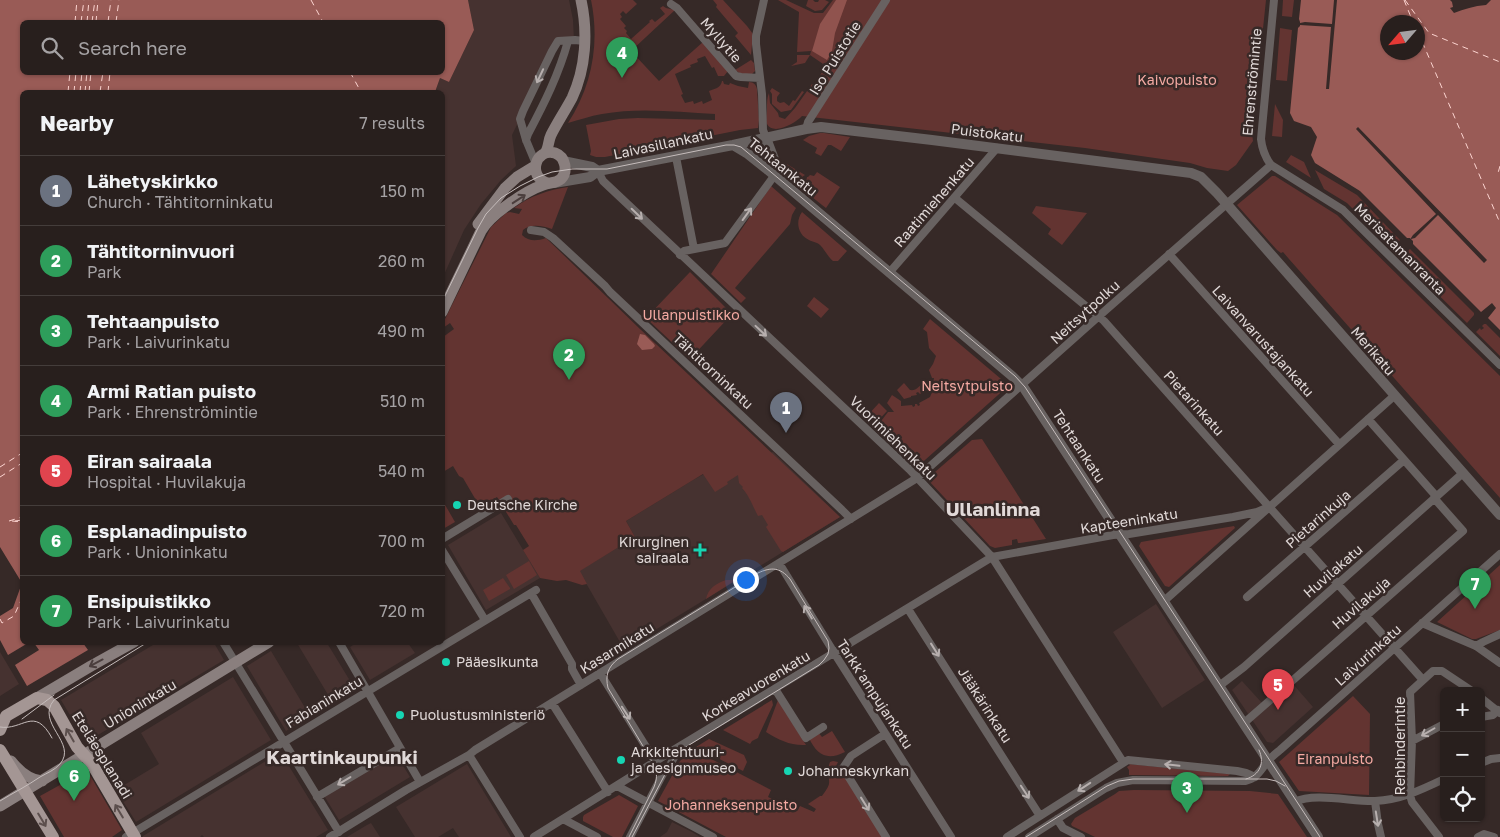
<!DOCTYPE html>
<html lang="en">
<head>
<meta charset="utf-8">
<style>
	body { margin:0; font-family:"Golos Text",sans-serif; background:#302726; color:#f1f3f6 }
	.controls { position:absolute; right:15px; bottom:15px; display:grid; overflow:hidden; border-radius:8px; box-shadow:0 1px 4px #0004 }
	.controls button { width:45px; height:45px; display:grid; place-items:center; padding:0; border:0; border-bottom:1px solid #443d3b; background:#281f1d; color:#f1f3f6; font:25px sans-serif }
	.compass { position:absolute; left:1380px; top:15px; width:45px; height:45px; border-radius:50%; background:#281f1d; box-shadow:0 1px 4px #0004; rotate:242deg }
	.you { position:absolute; left:745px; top:579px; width:18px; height:18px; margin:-12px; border:4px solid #fff; border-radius:50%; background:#1a73e8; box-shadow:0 0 0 8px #1a73e833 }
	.badge { display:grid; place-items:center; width:32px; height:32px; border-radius:50%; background:#bca0f2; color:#fff; font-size:16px; font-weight:700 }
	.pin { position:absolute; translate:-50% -41px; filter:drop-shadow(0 1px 2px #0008) }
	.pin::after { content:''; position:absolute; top:26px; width:18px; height:15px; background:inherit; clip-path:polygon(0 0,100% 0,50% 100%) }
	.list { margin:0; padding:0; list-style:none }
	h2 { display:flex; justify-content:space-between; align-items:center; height:65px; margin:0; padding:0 20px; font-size:21px }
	h2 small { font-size:16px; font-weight:400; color:#a5a2a4 }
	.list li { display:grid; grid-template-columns:32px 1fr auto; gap:15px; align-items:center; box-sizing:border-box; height:70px; padding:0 20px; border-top:1px solid #443d3b }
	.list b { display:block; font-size:19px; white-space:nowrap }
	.list p { margin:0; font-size:16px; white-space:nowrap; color:#a5a2a4 }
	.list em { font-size:16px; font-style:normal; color:#a5a2a4 }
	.icon { flex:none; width:28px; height:28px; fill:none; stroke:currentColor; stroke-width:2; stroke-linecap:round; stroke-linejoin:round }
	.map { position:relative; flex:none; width:1500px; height:837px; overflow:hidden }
	.search { position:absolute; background:#281f1d; box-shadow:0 1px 4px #0004; left:20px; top:20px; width:425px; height:55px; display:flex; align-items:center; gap:12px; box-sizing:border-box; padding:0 18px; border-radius:8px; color:#a5a2a4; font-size:19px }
	.panel { position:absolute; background:#281f1d; box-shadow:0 1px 4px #0004; left:20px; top:90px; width:425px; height:555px; border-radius:8px }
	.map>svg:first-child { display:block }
	.built { fill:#463230 }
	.green { fill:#633431 }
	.forest { fill:#90534e }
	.water { fill:#995b56; fill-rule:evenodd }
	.pier { fill:#362927 }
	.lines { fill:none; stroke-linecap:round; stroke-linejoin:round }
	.ferry { stroke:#fdd5d1; stroke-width:1; stroke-dasharray:6 5; stroke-linecap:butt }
	.minor { stroke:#686261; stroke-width:8 }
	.tertiary { stroke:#686261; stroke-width:10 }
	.secondary { stroke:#8a7f7e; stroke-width:11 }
	.primary { stroke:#a49694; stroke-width:12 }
	.tram { stroke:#c6bdbc; stroke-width:1 }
	.oneway { stroke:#b7afae }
	.oneway2 { stroke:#4b3e3d }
	.oneway3 { stroke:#5c4f4d }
	.poi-dot { fill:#16d5b3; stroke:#362927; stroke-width:2 }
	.labels { text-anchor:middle; stroke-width:5; stroke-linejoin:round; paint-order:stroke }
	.street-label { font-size:14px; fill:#e1d9d8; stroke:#362927 }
	.park-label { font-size:14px; fill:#f5aaa3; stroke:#362927 }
	.poi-label { font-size:14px; fill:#e1d9d8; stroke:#362927; text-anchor:start }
	.district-label { font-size:19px; font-weight:bold; fill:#e1d9d8; stroke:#362927 }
</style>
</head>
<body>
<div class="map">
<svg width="1500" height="837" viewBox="0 0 1500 837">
	<rect width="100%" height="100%" fill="#362927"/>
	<path class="built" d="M468 0H569L573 20 574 40 558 41 512 135 516 166 501 180 481 204 464 230 443 277 442 92H435L440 78 449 82 474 30Z
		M773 452 840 517 624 649 579 571 635 537 626 521 693 480 704 474Z
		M501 513 540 578 486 610 448 545Z
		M1156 604 1205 680 1162 708 1113 632Z
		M158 642 214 643 224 660 86 742 61 700Z
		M358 642 408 643 415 653 370 680 350 647Z
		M297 643H327L355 689 333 703Z
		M271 651 310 716 286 731 247 666Z
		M0 652 19 684 0 696Z
		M233 677 271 740 136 822 116 790 159 764 141 733Z
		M1242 681 1262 703 1293 684 1313 707 1273 743 1267 742 1232 690Z
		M394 751 410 777 339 820 323 794Z
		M279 753H281L328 830 316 837H204L202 835 200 837H143V836Z
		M467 764 511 837H459L453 828 438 837H415L396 807Z
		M672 822 692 832 700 837H660L667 832Z
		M371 823 380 837H347L367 825Z"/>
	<path class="green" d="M591 0H633L637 4 626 14 623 11 620 14 622 17 620 19 626 26 624 28 627 31 626 33 631 39 650 22 649 21 652 19 655 22 665 14 660 8 663 6 666 8 675 10 631 51 659 81 703 42 728 71 724 76H718L714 67 712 68 705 56 697 59 698 62 690 65 691 67 675 74 683 94 681 95 685 103 693 101 694 104 702 101 703 104 712 100 709 91C714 89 721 88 722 81H723L724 84 729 85 730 83 738 86 748 88 749 82C754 82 756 85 757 89L759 120 758 128 740 130 605 157H596L590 155 591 151 586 125 619 119 638 118 715 120V114C678 112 639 107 602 114 590 116 579 120 568 123 592 86 600 43 591 0Z
		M713 0H723L747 26 753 34 751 55 735 36 738 33 716 7 717 5Z
		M778 0H786L814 13H823L833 0H1266L1252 133 1253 141 1236 165 1228 171 1207 168 1190 163 1085 148 802 116C796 123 773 136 767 124 765 120 767 113 767 108 767 102 767 98 769 93L770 103 778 113 779 117 785 119 795 108 812 84 816 86 818 83 821 85 822 83 817 80 826 66 810 55 805 63 791 66 797 62V55H810L811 51 797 52 799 12Z
		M808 0H813L815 2H818L819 0H825L829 2 822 10 815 11 806 6Z
		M1283 0H1294L1292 17 1282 16Z
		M1280 28 1292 30 1287 81 1276 80Z
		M751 60 754 63 755 71 752 74H741L735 70Z
		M772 88 780 93 777 97V101L780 103 784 102 789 106 793 100 795 101 802 91 804 92 791 110 781 112 772 104V94L770 91Z
		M1275 104 1283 120 1282 137 1272 136Z
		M820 133H824L850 137 841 151 831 145H828L821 156 815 153 817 148 803 140 809 136Z
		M1291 155 1304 162 1311 178 1286 162Z
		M785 163 805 175 799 179 800 183 802 184 806 182 807 177H808L810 175 814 176 817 172 840 187 826 208C813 197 786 181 785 163Z
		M1315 170 1357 195 1400 240 1392 248 1347 203 1324 189Z
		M1272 176H1275L1337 215 1500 376V498L1289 259 1283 252 1281 253 1277 250 1237 205Z
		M771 186 796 208 792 215 790 224 735 288 746 298 741 303 711 274Z
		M568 187 552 229C543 226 531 223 523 230L522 235C529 242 537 241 546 238L640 329 840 517 783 552 781 551 766 527 768 525 762 515 758 516C753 507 749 495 742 488L743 487 739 483 738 475 727 482 728 484 715 492 703 474 626 521 635 537 580 571 587 584 582 585 566 580 557 581 540 578 523 550 529 546 516 525H514L497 497 480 507 463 478 459 476 453 466 443 472V337L454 329 450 323 443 328V323L491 227 506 213 510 212 519 214 522 209 514 208C530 196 548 190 568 187Z
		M1036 206 1087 213 1062 245 1048 234 1051 229 1032 213Z
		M802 212 847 251 838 261H833C828 257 825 250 820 245 817 242 813 242 809 240 798 235 795 222 802 212Z
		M1410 249 1474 313V315L1467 323 1401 258Z
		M690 272 732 314 690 359 646 318Z
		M814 297 829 309 821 318 807 306Z
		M930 319 1007 384V387L916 468 875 429 888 412H894L887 403 892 395 901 401V406L912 405 913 407 915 406V404H917L918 406 920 405 919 403 930 397 934 387 935 386V383L933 384 934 378H932L929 370 933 364 936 356 929 348 927 332 923 329Z
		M1484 324H1486L1500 338V356L1476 332 1480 328 1481 330 1484 328 1482 326Z
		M904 383 910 390C917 391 918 386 923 384L922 389H923V392L920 394 918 392 916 393 917 395 911 396V397L904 399 897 390Z
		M879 403 887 411 875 424 867 416Z
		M982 439 1046 539 1020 543H1018L1017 539 1012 540V545L995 548 990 546 928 480V478L972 440Z
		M444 503 455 522 443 529V504Z
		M1234 526 1235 528 1169 587 1165 586 1139 546 1141 542Z
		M529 561 537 575 514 589 506 575Z
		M1500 565V630L1476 639H1472L1437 622Z
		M503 578 510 588V589L489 601 483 590Z
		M726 580H736L706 599C708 588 717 583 726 580Z
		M1353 696 1370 714 1369 795 1299 791 1279 762Z
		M772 700 773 705 759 735 758 738 752 741 750 744 723 730Z
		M778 700 806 745C791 746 779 740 766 732Z
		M832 731 845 752C827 761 817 755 809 738L818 732 822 737Z
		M709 739 744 755 747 762 743 771 696 747Z
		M692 749 771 790 768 797 797 811 800 806 814 812 816 809 808 804 820 796H822C824 793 828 788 829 784 830 777 826 772 830 762L833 761 838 762 836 766 838 767 839 765 883 837H726L658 801 680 761Z
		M1129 764 1230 774 1228 776 1129 775V770L1127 767 1130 765Z
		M87 770 122 830 112 837H64L40 796Z
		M1134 790 1250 791 1278 794 1307 837H1095L1072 826 1071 824 1075 818 1115 794 1119 791Z
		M619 795 638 806 622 837H613L583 821V817L584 815Z"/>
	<path class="forest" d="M836 0H847L835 33 832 51 827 60 812 51 820 24Z"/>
	<path class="water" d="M0 0H468L474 30 449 82 440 78 435 92H22V642L28 643 8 655 0 640V616L13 608 22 583 0 547ZM22 22H442V72H22Z
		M1301 0H1450L1452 2 1453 7 1450 8 1454 13C1464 9 1474 6 1486 5L1491 0H1500V330L1488 318 1496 308 1492 303 1481 312 1413 244V241L1410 238H1407L1360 191 1315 163 1311 155 1317 137 1311 127 1294 121 1290 113 1298 28 1300 26V22L1299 19ZM1388 22H1418V52H1388Z
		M640 334 645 335 654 344 655 346 652 349 642 350 637 344Z
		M34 643H83L88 650 27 686 15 665 39 650Z"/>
	<path class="pier" d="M1334 0H1337L1329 89H1326L1331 27 1300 25V23L1305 22 1332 24Z
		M1358 127 1487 260 1484 263 1438 215 1415 238 1411 239V238L1413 235 1436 214 1356 129Z"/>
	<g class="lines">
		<path class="ferry" d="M311 0 323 22
			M1404 0 1413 22
			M1405 0 1429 33 1500 62
			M75 22 77 0
			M81 22 84 0
			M87 22 89 0
			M92 22 95 0
			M96 22 98 0
			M108 22 111 0
			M116 22 119 0
			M1418 32 1500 223
			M350 72 361 92
			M68 92 70 72
			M74 92 76 72
			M80 92 82 72
			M85 92 87 72
			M89 92 91 72
			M100 92 103 72
			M108 92 110 72
			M1500 166 1498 173 1500 175
			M0 467 22 453
			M0 477 22 463
			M9 521 22 517
			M12 521 22 522
			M15 521 22 520
			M0 619 2 623 14 616 22 598"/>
		<path class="minor" d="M764 0 756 36V44L762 94 763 130 766 138
			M1274 0 1261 139C1262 149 1265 157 1271 165L1343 210 1500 365
			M671 4 677 8 736 76 741 77 760 78
			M806 129 808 122 886 0
			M526 140 528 134C544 104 559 74 568 41
			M676 157 694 249
			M536 164 526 140 520 119 523 111 552 51 558 41 575 40 584 41
			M598 171 603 181 909 469 992 557 1123 762
			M955 198 1104 321 1423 680
			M531 230 544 232 553 238 605 286 610 292 842 510 851 519
			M1169 254 1339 444
			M680 255 684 251 725 243 774 176
			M889 273 997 148
			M1368 419 1436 496
			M442 539 508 499
			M442 550 485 620
			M779 563 838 659 951 837
			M531 593 572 664V669L581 685
			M1247 597 1404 460
			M1164 601 1394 396
			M908 609 1040 816
			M1422 623 1476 646 1500 663
			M223 642 339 832
			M339 642 420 782
			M1476 646 1483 642 1500 634
			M600 673 663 774
			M1219 686 1244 667 1463 473
			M775 689 806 738 823 727
			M1481 698 1500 713
			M552 703 608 792
			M1481 717 1493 715 1498 710
			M1244 723 1463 531 1434 498
			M885 734 851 756 843 768 886 837
			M1412 741 1444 724
			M469 755 520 837
			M1481 763 1491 759 1500 758
			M617 786 713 837
			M317 797 400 748
			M1375 801 1378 824 1381 837
			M1295 802C1314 792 1353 802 1375 801 1400 800 1421 790 1444 779
			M563 819 597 837
			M1057 819 1063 828 1081 837
			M126 837 536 590
			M330 837 406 790 469 755 475 750 917 478 1099 316 1271 165
			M534 837 672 751 992 557 1113 535 1129 534 1233 517 1257 512 1269 507
			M630 837 663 774 669 767 679 748
			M1007 837 1128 760 1237 771 1246 773 1255 777
			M1029 837 1106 788 1117 783 1133 780 1245 781C1257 778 1260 771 1267 762 1271 757 1275 754 1280 750L1500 554
			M1439 837 1412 802 1410 795 1412 741 1410 692 1433 671H1442L1472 691
			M1478 837 1484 834 1494 837"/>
		<path class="tertiary" d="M766 138 777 167 774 176
			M733 145 748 154 768 170 1012 376 1024 388 1318 837
			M563 161 592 167 598 171
			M554 183 590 177 598 171 733 145 806 129 821 127 932 140 1191 173 1201 177 1217 193 1500 515"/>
		<path class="secondary" d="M545 153C549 148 548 141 551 135 557 123 565 111 572 98 586 68 588 32 581 0
			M478 224 505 188 517 177 535 166
			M442 312 481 231C490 215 525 191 543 185 549 182 555 184 561 179 568 172 566 157 555 153 536 147 526 177 548 183
			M37 698 91 666 134 642
			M11 761C19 771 29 780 42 781
			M0 806 269 642"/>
		<path class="primary" d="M0 730 6 716 37 698 47 700 54 706 77 747 92 764 135 837
			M0 750 53 837"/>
		<path class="tram" d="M442 302 478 228 486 214 501 198 520 186 538 177 552 172 572 169H607L726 145H734L741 147 1015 376 1025 387 1320 837
			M22 719 54 695
			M0 727C23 731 34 705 52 738
			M1246 779C1260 775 1265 763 1259 750
			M0 801C13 793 27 786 40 777 47 773 55 770 60 764 78 743 35 723 54 700L148 642
			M629 837 654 787C658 777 657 770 652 761L608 688C605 675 608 667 618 659L758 573C771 567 780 567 790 579L828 641 829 648 828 654 824 660 819 665 681 750 672 761 632 837
			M1026 837 1107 786 1119 781 1133 779H1267L1276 781 1285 786"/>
	</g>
	<defs><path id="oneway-shaft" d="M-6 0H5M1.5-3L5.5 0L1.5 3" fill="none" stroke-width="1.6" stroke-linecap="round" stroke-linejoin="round" transform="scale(1.25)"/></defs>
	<g class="oneway">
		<use href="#oneway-shaft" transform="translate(540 76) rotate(115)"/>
		<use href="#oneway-shaft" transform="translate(637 214) rotate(44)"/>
		<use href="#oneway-shaft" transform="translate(747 214) rotate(-54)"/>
		<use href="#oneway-shaft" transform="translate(761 331) rotate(43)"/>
		<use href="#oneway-shaft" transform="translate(808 612) rotate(-121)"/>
		<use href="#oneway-shaft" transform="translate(935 650) rotate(58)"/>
		<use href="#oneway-shaft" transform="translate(626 713) rotate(57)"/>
		<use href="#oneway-shaft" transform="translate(1428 732) rotate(150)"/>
		<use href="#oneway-shaft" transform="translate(1172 765) rotate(-174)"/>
		<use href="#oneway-shaft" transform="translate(344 781) rotate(149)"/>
		<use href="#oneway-shaft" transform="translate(1084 787) rotate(147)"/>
		<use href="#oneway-shaft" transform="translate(1025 792) rotate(57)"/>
		<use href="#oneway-shaft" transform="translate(865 804) rotate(58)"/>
		<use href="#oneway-shaft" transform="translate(1377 819) rotate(81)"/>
	</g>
	<g class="oneway2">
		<use href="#oneway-shaft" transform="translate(519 199) rotate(-33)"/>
		<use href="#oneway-shaft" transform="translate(96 663) rotate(152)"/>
	</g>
	<g class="oneway3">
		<use href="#oneway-shaft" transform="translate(70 735) rotate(-120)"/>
		<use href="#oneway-shaft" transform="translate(119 811) rotate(-121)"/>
		<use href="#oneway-shaft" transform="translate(42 820) rotate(59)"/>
	</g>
	<g class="poi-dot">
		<circle cx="457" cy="505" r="5"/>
		<path d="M697.5 542.5h5v5h5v5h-5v5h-5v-5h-5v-5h5z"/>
		<circle cx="446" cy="662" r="5"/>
		<circle cx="400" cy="715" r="5"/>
		<circle cx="621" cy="760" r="5"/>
		<circle cx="788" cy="771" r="5"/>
	</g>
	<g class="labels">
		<g class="street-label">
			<text transform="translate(721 40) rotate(49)" y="5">Myllytie</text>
			<text transform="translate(835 58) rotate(-58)" y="5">Iso Puistotie</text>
			<text transform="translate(1252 82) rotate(-85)" y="5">Ehrenströmintie</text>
			<text transform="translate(987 133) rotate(7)" y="5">Puistokatu</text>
			<text transform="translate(663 144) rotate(-12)" y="5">Laivasillankatu</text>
			<text transform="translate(783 167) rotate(39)" y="5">Tehtaankatu</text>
			<text transform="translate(934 202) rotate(-49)" y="5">Raatimiehenkatu</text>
			<text transform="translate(1400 249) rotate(45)" y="5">Merisatamanranta</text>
			<text transform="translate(1085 312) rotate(-42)" y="5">Neitsytpolku</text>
			<text transform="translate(1263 341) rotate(48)" y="5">Laivanvarustajankatu</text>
			<text transform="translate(1373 351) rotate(49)" y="5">Merikatu</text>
			<text transform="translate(713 371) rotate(43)" y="5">Tähtitorninkatu</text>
			<text transform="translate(1194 403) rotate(48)" y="5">Pietarinkatu</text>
			<text transform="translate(893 438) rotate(44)" y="5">Vuorimiehenkatu</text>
			<text transform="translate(1079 446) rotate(57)" y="5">Tehtaankatu</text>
			<text transform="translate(1318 519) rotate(-41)" y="5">Pietarinkuja</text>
			<text transform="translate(1129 521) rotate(-9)" y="5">Kapteeninkatu</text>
			<text transform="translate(1333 571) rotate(-41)" y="5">Huvilakatu</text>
			<text transform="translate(1361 603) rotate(-41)" y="5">Huvilakuja</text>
			<text transform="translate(617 648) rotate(-32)" y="5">Kasarmikatu</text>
			<text transform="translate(1368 655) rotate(-42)" y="5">Laivurinkatu</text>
			<text transform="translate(756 686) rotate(-31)" y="5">Korkeavuorenkatu</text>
			<text transform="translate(875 694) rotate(57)" y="5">Tarkk'ampujankatu</text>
			<text transform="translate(324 702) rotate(-31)" y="5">Fabianinkatu</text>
			<text transform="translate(140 704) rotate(-31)" y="5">Unioninkatu</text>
			<text transform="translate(985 705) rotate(57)" y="5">Jääkärinkatu</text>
			<text transform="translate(1400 746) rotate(-90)" y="5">Rehbinderintie</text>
			<text transform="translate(102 755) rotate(58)" y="5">Eteläesplanadi</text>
		</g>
		<g class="park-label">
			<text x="1177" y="85">Kaivopuisto</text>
			<text x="691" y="320">Ullanpuistikko</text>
			<text x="967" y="391">Neitsytpuisto</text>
			<text x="1335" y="764">Eiranpuisto</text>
			<text x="731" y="810">Johanneksenpuisto</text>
		</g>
		<g class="poi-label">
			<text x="467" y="510">Deutsche Kirche</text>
			<text x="689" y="547" text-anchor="end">Kirurginen<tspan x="689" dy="16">sairaala</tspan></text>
			<text x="456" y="667">Pääesikunta</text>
			<text x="410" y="720">Puolustusministeriö</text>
			<text x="631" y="757">Arkkitehtuuri-<tspan x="631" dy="16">ja designmuseo</tspan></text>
			<text x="798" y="776">Johanneskyrkan</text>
		</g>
		<g class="district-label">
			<text x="993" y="516">Ullanlinna</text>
			<text x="342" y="764">Kaartinkaupunki</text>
		</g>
	</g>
</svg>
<div class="controls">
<button>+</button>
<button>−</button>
<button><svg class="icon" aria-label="locate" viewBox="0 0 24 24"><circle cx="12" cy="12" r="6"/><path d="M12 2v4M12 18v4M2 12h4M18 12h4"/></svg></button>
</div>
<svg class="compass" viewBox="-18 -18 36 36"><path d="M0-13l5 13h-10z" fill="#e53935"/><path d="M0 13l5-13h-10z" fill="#a5a2a4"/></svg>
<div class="you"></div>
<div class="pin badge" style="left:786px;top:433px;background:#6b7280">1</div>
<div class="pin badge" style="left:569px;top:380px;background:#2e9e5b">2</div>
<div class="pin badge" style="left:1187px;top:813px;background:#2e9e5b">3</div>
<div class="pin badge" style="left:622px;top:78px;background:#2e9e5b">4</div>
<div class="pin badge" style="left:1278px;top:710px;background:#e0444e">5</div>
<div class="pin badge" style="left:74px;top:801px;background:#2e9e5b">6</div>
<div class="pin badge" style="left:1475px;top:609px;background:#2e9e5b">7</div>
<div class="search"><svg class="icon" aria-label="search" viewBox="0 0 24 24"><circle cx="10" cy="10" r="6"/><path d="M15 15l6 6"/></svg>Search here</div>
<section class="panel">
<h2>Nearby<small>7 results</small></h2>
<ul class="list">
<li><span class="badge" style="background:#6b7280">1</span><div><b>Lähetyskirkko</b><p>Church · Tähtitorninkatu</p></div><em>150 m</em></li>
<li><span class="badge" style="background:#2e9e5b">2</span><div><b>Tähtitorninvuori</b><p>Park</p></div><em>260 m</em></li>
<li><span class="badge" style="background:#2e9e5b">3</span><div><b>Tehtaanpuisto</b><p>Park · Laivurinkatu</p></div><em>490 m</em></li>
<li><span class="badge" style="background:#2e9e5b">4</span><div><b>Armi Ratian puisto</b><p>Park · Ehrenströmintie</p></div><em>510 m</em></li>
<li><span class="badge" style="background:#e0444e">5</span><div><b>Eiran sairaala</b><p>Hospital · Huvilakuja</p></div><em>540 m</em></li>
<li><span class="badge" style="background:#2e9e5b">6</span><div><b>Esplanadinpuisto</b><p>Park · Unioninkatu</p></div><em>700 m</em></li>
<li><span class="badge" style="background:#2e9e5b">7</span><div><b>Ensipuistikko</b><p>Park · Laivurinkatu</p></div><em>720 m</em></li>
</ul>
</section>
</div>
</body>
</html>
